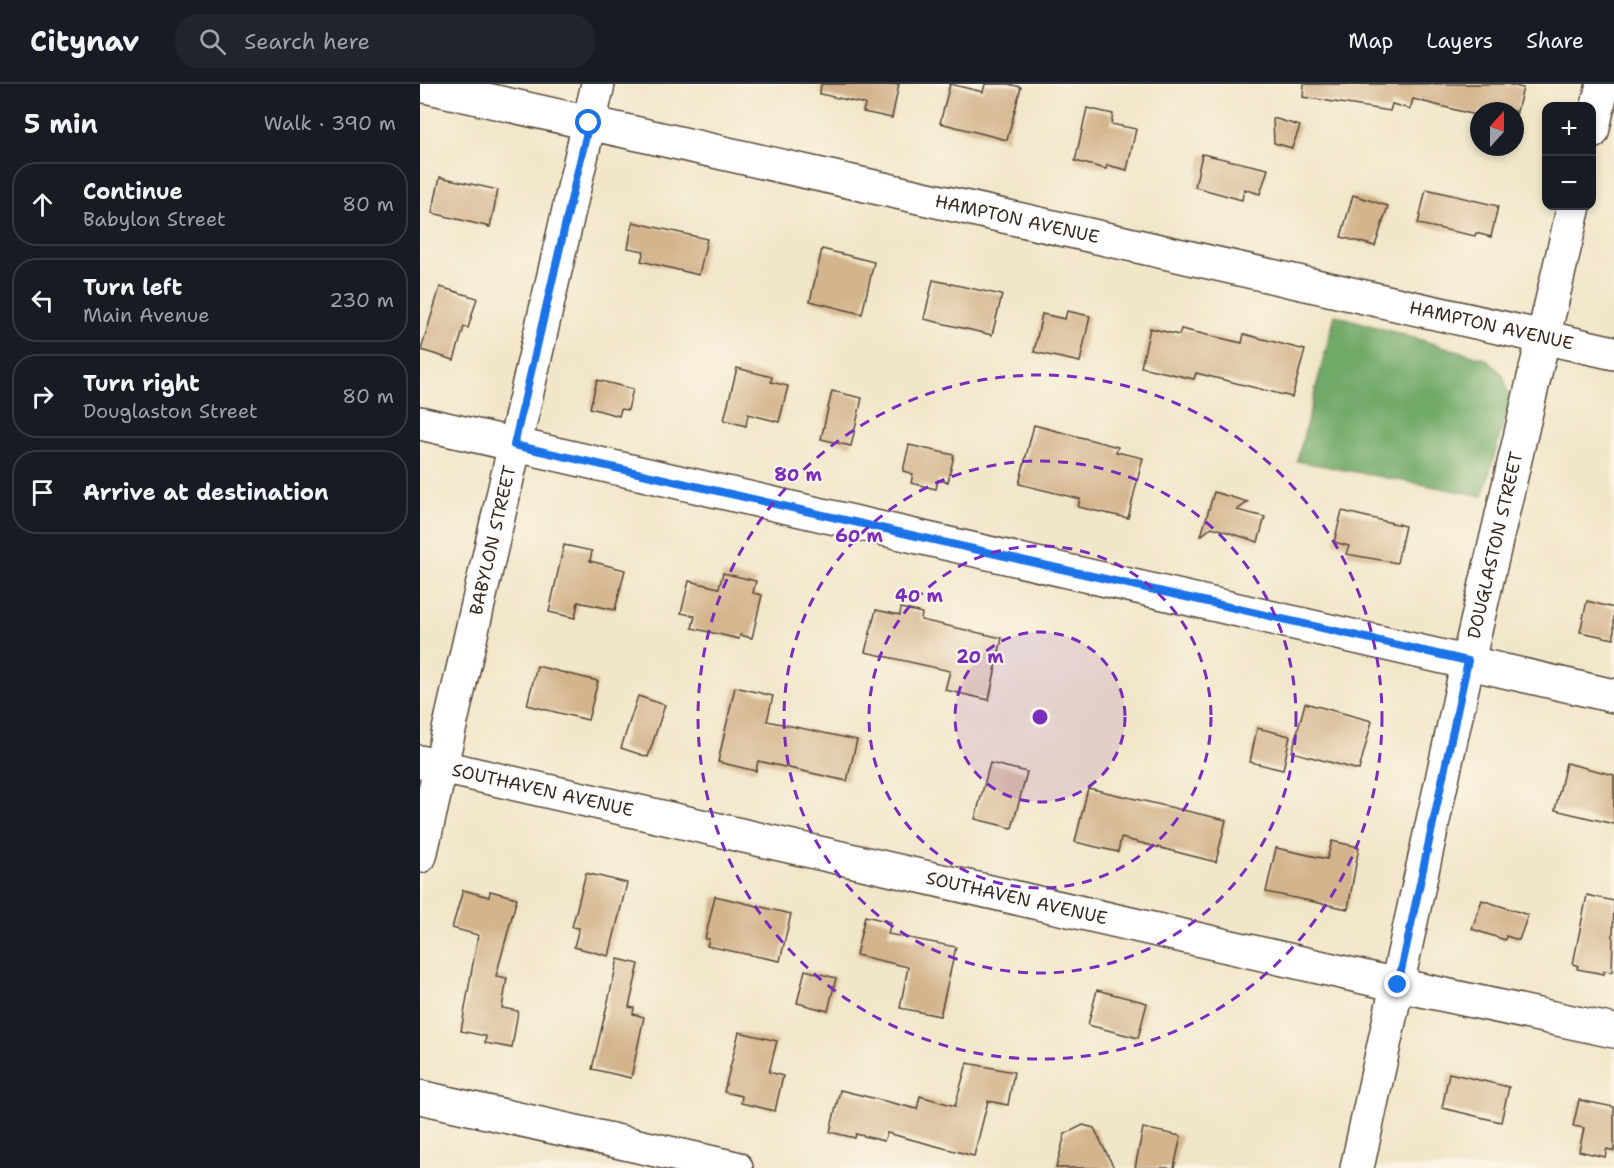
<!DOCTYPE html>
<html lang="en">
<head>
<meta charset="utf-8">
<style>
	body { margin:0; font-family:"Shantell Sans",sans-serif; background:#20242c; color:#f1f3f6 }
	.controls { position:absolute; right:18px; top:18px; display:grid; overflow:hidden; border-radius:12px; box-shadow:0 3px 9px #0003 }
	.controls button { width:54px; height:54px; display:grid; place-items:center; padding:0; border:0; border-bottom:2px solid #363941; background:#171b24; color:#f1f3f6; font:30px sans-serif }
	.compass { position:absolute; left:1050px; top:18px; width:54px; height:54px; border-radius:50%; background:#171b24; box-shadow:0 3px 9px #0003; rotate:21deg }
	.stop { position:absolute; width:18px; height:18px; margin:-14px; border:4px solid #1a73e8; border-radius:50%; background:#fff }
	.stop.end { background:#1a73e8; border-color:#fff; box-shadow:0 2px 6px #0008 }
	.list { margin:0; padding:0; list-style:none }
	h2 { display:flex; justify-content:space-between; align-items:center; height:78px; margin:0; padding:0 24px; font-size:26px }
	h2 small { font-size:20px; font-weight:400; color:#9ea1a6 }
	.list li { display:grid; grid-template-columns:39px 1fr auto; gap:18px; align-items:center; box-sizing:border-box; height:84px; margin:0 12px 12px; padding:0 12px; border:2px solid #363941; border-radius:24px }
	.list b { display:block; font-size:22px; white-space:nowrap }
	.list p { margin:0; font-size:20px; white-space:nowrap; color:#9ea1a6 }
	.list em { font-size:20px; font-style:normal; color:#9ea1a6 }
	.icon { flex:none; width:33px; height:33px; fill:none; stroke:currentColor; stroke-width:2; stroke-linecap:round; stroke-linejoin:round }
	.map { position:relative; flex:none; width:1194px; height:1084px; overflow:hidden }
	header { display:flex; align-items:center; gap:36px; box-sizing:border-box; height:84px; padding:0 30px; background:#171b24; border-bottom:2px solid #363941 }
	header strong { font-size:28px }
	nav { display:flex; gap:33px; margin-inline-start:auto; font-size:21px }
	.search { width:420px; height:54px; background:#20242c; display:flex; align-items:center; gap:15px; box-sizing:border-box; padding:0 21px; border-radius:24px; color:#9ea1a6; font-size:22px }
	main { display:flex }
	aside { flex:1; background:#171b24 }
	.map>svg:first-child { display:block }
	.forest { fill:#71a967; stroke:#566a42; stroke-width:1.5 }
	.building { fill:#d3b48c }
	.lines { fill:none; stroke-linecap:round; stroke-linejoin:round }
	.minor-casing { stroke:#564638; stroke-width:36 }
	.minor { stroke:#fff; stroke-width:33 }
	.route { stroke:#1a73e8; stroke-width:8 }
	.ring { fill:none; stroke:#7b2cbf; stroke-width:3; stroke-dasharray:10 8 }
	.labels { text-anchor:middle; stroke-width:4.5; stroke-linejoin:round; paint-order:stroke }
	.street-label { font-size:18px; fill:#3b2a1e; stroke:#fcf5e5 }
	.centre { fill:#7b2cbf; stroke:#fcf5e5; stroke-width:3 }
	.ring-label { font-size:18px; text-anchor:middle; font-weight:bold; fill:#7b2cbf; stroke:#fcf5e5; stroke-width:4.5; stroke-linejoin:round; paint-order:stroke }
</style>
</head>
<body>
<header>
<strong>Citynav</strong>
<div class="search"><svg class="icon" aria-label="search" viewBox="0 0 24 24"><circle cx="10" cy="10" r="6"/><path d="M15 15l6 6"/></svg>Search here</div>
<nav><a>Map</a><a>Layers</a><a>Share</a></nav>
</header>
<main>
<aside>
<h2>5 min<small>Walk · 390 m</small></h2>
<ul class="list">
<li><svg class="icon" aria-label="ahead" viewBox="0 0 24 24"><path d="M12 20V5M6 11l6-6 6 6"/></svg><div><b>Continue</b><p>Babylon Street</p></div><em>80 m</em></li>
<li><svg class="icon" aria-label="left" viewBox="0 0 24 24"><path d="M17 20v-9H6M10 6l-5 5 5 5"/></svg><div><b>Turn left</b><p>Main Avenue</p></div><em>230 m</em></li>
<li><svg class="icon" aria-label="right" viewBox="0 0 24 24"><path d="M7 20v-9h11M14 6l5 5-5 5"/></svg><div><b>Turn right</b><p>Douglaston Street</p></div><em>80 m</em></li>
<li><svg class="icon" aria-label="arrive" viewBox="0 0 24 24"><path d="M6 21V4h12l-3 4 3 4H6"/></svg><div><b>Arrive at destination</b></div></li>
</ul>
</aside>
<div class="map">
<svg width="1194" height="1084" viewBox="0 0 1194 1084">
	<rect width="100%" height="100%" fill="#fcf5e5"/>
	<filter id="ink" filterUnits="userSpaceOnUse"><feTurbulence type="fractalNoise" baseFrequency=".0167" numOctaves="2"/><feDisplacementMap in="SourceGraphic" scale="12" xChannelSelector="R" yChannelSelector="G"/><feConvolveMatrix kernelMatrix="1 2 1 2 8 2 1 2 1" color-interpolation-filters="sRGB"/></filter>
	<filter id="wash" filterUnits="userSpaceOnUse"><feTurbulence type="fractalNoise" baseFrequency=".008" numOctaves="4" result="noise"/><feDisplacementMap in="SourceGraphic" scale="24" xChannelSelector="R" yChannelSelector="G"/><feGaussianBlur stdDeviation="1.35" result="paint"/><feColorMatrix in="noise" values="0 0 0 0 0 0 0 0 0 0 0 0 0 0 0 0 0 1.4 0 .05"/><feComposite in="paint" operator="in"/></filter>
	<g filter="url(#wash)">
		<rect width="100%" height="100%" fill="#f1e6c9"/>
		<path class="forest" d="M915 231 1066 275 1083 291 1090 316 1063 412 877 377Z"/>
		<g id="blocks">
			<path class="building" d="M401 0H479L472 34 443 28 445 20 400 10Z
				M530 0 563 8 565 0H588L601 3 587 56 520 39Z
				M884 0H1087L1103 4 1095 35V27H1059V32L993 15 990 25 972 20 970 27 883 13Z
				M667 24 693 30 691 40 716 45 707 86 687 81 686 85 655 77Z
				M853 34 880 42 872 64 854 59Z
				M782 70 848 85 840 110 824 105 822 116 775 103Z
				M20 93 78 106 70 143 12 129Z
				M1006 105 1078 122 1071 153 1056 149 1055 152 998 140Z
				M933 111 968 122 955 162 921 153Z
				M213 138 287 155 279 191 221 177 224 167 208 164Z
				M402 165 454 178 442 230 390 217Z
				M513 196 582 211 572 251 504 235Z
				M20 203 57 214 48 244 44 243 34 276 1 266Z
				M647 227 670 232 660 278 614 268 622 230 645 235Z
				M730 244 759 251 761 245 822 259 824 250 885 266 872 313 776 289 774 295 721 283Z
				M317 284 352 293 351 298 368 302 359 338 328 330 326 342 304 336Z
				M177 296 213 305 208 326 201 325 199 332 170 324Z
				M412 307 442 314 431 362 401 355Z
				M614 341 698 363 696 368 723 374 708 434 658 423 660 415 599 400Z
				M489 361 534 371 528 398 518 396 516 405 491 399 493 390 483 387Z
				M794 408 828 418 817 426 845 433 838 458 792 443 781 452Z
				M922 427 985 442 977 479 926 470 929 462 914 458Z
				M144 461 172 467 170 477 205 486 195 526 158 518 155 534 129 528Z
				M303 489 336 497 333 509 342 511 332 554 320 551 319 555 272 544 275 532 261 529 269 497 299 504Z
				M1167 517 1194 524V555L1160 548Z
				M481 524 502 529 501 536 582 554 569 616 525 606 530 587 445 568 456 526 480 531Z
				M117 582 178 597 168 636 107 621Z
				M315 603 353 612 347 637 437 656 427 697 338 677 336 687 298 678Z
				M218 612 245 621 228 673 201 664Z
				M885 619 952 637 939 686 872 668Z
				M837 644 870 652 863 686 830 678Z
				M570 679 607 688 592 744 555 735Z
				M1146 679 1194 691V740L1135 726Z
				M668 704 806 736 796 778 701 754 698 768 655 758Z
				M912 757 939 763 928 825 846 808 856 764 907 775Z
				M166 789 207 799 189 872 154 863 159 844 152 843Z
				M43 806 69 813 70 807 97 814 76 892 87 894 82 924 98 927 92 964 65 959 66 952 41 947 58 851 32 844Z
				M1167 811 1194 817 1192 888 1184 887V890L1157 885 1158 882 1153 880Z
				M295 812 371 830 360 877 287 862 289 855H285Z
				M1062 816 1108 831 1099 856 1086 852 1085 856 1052 845Z
				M445 832 471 838 468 850 536 863 520 932 480 924 488 883 436 871Z
				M198 875 219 880 209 923 214 924 213 930 224 933 211 994 172 985Z
				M385 886 416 894 408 927 377 919Z
				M677 906 727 919 718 954 668 941Z
				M319 948 357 957 349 988 363 992 355 1027 321 1019 322 1012 304 1008Z
				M547 979 594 988 588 1021 568 1017 554 1072 467 1049 464 1057 436 1050 435 1054 410 1048 420 1006 497 1025 500 1012 535 1022Z
				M1029 989 1089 1003 1081 1038 1022 1024Z
				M1159 1016 1194 1023V1067L1187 1065 1185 1073 1159 1067 1164 1044 1153 1042Z
				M663 1041 674 1044 694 1084H636L645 1050Z
				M723 1044 761 1052 754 1084H715Z"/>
		</g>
	</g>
	<g filter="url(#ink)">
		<use href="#blocks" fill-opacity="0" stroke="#564638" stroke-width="1.5"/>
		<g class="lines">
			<defs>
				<g id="minor">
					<path id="s1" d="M0 1 1194 269"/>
					<path d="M1172 48 1183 0"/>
					<path d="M0 339 1194 612"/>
					<path id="s2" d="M0 678 978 901 1194 947"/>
					<path id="s3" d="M0 772 178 0"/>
					<path d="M0 1013 316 1084"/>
					<path id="s4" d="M937 1084 1048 577 1154 122"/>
				</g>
			</defs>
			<use href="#minor" class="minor-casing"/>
			<use href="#minor" class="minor"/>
		</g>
	</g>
	<g class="lines" filter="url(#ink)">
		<path class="route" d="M169 39 94 361 1048 577 978 901"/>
	</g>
	<circle cx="620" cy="633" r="85" fill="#7b2cbf" fill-opacity=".12"/>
	<g class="ring">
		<circle cx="620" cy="633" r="85"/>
		<circle cx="620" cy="633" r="171"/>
		<circle cx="620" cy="633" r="256"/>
		<circle cx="620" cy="633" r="342"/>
	</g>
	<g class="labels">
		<g class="street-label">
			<text dy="6" stroke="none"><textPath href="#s1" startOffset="612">HAMPTON AVENUE</textPath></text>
			<text dy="6" stroke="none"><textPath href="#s1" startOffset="1098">HAMPTON AVENUE</textPath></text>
			<text dy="6" stroke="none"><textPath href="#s3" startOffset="324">BABYLON STREET</textPath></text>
			<text dy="6" stroke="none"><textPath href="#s4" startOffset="638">DOUGLASTON STREET</textPath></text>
			<text dy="6" stroke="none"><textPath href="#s2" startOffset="126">SOUTHAVEN AVENUE</textPath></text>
			<text dy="6" stroke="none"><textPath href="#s2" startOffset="612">SOUTHAVEN AVENUE</textPath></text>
		</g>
	</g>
	<circle cx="620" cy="633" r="9" class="centre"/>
	<g class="ring-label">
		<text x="378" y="397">80 m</text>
		<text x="439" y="458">60 m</text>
		<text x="499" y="518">40 m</text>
		<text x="560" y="579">20 m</text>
	</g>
</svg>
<div class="controls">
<button>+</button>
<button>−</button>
</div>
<svg class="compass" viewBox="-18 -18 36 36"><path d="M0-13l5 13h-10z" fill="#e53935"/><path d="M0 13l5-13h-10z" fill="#9ea1a6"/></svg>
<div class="stop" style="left:169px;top:39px"></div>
<div class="stop end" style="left:978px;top:901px"></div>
</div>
</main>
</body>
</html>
